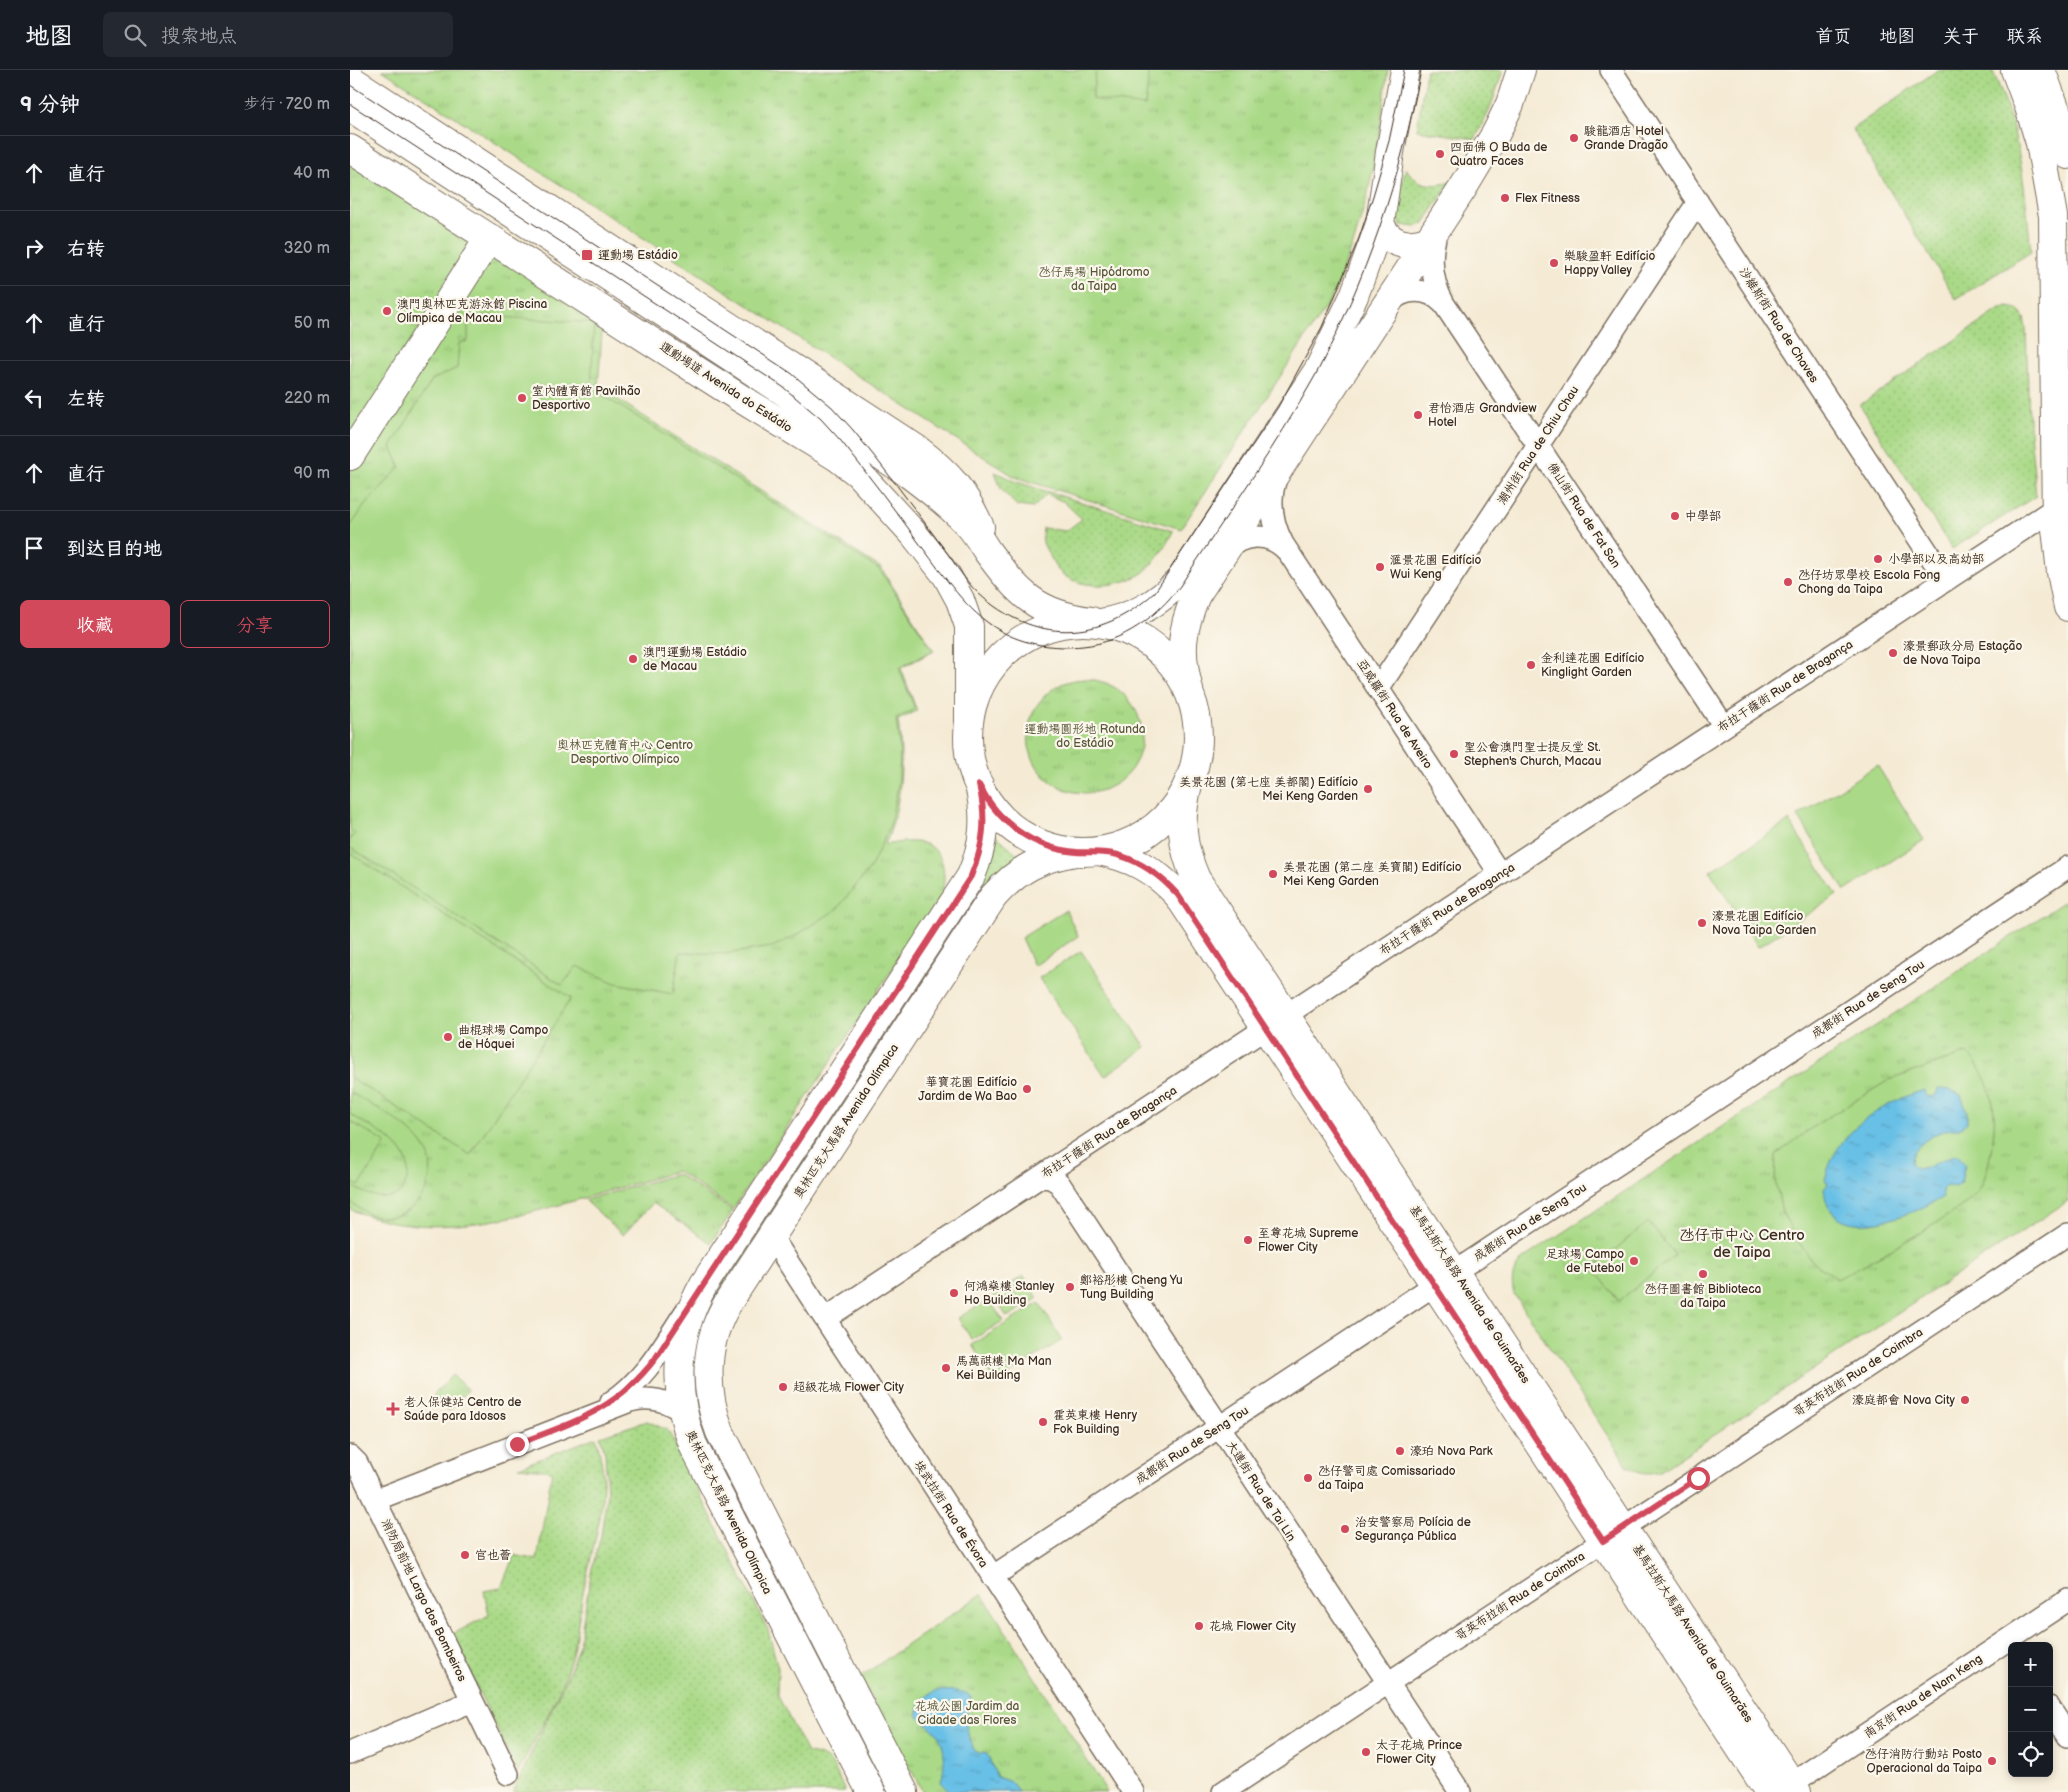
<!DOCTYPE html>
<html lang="zh">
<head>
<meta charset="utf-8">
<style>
	body { margin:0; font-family:"Balsamiq Sans","LXGW WenKai TC",sans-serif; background:#242831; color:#f1f3f6 }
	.controls { position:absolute; right:15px; bottom:15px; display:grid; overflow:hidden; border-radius:8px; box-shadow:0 2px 8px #0003 }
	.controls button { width:45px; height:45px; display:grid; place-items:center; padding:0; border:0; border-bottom:1px solid #363941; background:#171b24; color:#f1f3f6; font:25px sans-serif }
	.stop { position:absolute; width:15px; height:15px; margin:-11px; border:4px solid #d1495b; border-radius:50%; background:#fff }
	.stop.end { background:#d1495b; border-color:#fff; box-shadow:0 1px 5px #0008 }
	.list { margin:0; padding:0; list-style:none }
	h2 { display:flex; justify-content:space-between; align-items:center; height:65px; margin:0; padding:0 20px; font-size:21px }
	h2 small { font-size:16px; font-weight:400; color:#9ea1a6 }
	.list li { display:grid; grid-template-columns:32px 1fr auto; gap:15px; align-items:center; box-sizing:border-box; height:75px; padding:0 20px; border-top:1px solid #363941 }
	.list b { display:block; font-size:19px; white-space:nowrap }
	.list em { font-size:16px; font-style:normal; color:#9ea1a6 }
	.actions { display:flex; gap:10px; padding:15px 20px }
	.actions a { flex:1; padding:11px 0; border:1px solid #d1495b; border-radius:8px; text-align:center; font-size:18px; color:#d1495b }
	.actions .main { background:#d1495b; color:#fff }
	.icon { flex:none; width:28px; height:28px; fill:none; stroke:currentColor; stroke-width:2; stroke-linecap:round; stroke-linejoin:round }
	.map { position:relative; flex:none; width:1718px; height:1722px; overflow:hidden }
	header { display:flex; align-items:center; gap:30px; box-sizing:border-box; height:70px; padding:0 25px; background:#171b24; border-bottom:1px solid #363941 }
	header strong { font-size:24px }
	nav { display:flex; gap:28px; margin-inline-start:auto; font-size:18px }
	.search { width:350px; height:45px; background:#242831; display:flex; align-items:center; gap:12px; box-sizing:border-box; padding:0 18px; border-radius:8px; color:#9ea1a6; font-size:19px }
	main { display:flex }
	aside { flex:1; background:#171b24 }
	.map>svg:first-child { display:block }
	.grass { fill:url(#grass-dots); stroke:#728253 }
	.park { fill:url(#park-tufts); stroke:#728253 }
	.pitch { fill:#aada88; stroke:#728253 }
	.water { fill:url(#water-ripples); stroke:#527582 }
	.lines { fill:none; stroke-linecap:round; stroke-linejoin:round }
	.street-casing { stroke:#7c6e5e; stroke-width:24 }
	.secondary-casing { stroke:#7c6e5e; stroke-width:30 }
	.primary-casing { stroke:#7c6e5e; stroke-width:30 }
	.street { stroke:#fff; stroke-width:21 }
	.secondary { stroke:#fff; stroke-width:28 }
	.primary { stroke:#fff; stroke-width:28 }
	.tram { stroke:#3b2a1e; stroke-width:1 }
	.route { stroke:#d1495b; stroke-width:6 }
	.poi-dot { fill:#d1495b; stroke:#fbf7ec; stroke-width:2 }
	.labels { text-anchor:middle; stroke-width:4.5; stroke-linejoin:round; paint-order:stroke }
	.poi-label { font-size:12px; fill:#3b2a1e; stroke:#fbf7ec; text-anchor:start }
	.park-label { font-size:12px; fill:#575638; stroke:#fbf7ec }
	.street-label { font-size:12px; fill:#3b2a1e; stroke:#fbf7ec }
	.quarter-label { font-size:15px; fill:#3b2a1e; stroke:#fbf7ec }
</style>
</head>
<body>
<header>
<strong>地图</strong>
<div class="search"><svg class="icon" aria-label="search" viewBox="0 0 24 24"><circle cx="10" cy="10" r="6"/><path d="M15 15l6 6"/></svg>搜索地点</div>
<nav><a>首页</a><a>地图</a><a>关于</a><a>联系</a></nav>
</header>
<main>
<aside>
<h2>9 分钟<small>步行 · 720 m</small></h2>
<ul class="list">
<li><svg class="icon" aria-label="ahead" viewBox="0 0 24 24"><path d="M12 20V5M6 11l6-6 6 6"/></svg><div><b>直行</b></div><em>40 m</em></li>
<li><svg class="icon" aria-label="right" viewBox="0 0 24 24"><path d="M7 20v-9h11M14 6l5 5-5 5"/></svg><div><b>右转</b></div><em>320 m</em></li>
<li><svg class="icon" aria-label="ahead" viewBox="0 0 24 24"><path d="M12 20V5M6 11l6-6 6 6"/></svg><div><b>直行</b></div><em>50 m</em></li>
<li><svg class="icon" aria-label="left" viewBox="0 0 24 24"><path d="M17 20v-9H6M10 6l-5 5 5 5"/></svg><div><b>左转</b></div><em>220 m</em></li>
<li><svg class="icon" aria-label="ahead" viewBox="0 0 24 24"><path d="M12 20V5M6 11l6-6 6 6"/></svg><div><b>直行</b></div><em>90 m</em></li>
<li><svg class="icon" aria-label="arrive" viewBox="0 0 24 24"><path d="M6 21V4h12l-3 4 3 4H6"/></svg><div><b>到达目的地</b></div></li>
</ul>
<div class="actions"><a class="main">收藏</a><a>分享</a></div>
</aside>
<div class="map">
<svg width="1718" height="1722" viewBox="0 0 1718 1722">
	<defs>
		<pattern id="grass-dots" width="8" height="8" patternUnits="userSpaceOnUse" patternTransform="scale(1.25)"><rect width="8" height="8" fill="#aada88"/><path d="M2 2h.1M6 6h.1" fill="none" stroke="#93bb75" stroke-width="1.8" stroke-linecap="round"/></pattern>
		<pattern id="park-tufts" width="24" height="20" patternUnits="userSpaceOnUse" patternTransform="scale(1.25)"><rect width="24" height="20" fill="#aada88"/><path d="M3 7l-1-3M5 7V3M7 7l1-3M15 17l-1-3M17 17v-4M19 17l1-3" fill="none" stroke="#93bb75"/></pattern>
		<pattern id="water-ripples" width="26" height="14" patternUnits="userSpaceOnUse" patternTransform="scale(1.25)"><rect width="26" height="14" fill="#68c0e6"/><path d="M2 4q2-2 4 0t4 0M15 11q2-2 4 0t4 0" fill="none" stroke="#579cba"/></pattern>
	</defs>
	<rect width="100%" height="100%" fill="#fbf7ec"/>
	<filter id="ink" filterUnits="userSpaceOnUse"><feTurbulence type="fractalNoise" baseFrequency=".02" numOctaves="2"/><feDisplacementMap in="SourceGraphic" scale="10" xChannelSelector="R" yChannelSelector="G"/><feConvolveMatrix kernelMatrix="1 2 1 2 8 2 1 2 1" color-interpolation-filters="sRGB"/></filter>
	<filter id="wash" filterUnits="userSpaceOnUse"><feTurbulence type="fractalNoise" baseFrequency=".0096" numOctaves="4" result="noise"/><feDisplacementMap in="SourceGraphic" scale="20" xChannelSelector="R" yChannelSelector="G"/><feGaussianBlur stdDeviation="1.12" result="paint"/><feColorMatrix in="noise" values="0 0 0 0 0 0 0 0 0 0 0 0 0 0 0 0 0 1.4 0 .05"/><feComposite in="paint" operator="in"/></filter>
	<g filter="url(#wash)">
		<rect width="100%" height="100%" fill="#f5ebd5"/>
		<path class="grass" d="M1076 0H1153L1140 39 1125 69 1067 60Z
			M1588 0H1642C1670 59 1675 118 1681 182L1606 229 1502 59Z
			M1056 98C1066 116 1083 117 1101 112L1073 154 1066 157 1051 155 1043 143Z
			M1658 237 1668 239 1674 248 1676 259 1679 351 1686 426 1602 479 1510 335 1650 239Z
			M645 402 667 412 823 461C818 473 803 497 791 504 768 518 728 521 708 500 705 496 702 490 700 486 693 474 691 472 693 458L716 461 732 449 714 432 697 424 683 438 667 436 651 419Z
			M642 762 671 787 350 1283 471 1590H467L362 1391 339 1319 351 1241Z
			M297 1351 317 1360 322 1368 418 1560 428 1598 427 1624 457 1683C485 1686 484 1699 495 1722H163L221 1598 229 1574 242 1498 251 1466 257 1422 255 1383 250 1366Z
			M246 1367C250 1382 253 1396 253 1412 253 1444 243 1478 236 1509 229 1536 228 1565 220 1592 208 1630 186 1667 168 1702L101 1565 139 1545 134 1521 151 1518 164 1485 187 1490 202 1401 169 1397Z"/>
		<path class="park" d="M32 0H1038L1027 80 1017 127 1004 172 982 227 831 459 665 407Z
			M0 85 253 250 248 317 531 498 584 581 551 598 567 641 548 650C554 692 552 735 535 775 545 773 555 771 566 772 594 774 597 802 592 824L383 1139 327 1101C294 1111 261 1120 227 1130 154 1151 74 1171 0 1139Z
			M678 666a57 57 0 1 1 114 0a57 57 0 1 1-114 0Z
			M1718 829V1131L1310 1401C1297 1405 1288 1403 1277 1395L1164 1224C1160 1209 1163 1199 1174 1188Z
			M327 1104 383 1141 361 1173 303 1133 273 1165 235 1130Z
			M102 1305 118 1320 99 1341 83 1326Z
			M632 1524 757 1722H573L510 1607Z"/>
		<path class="pitch" d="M746 0H800L795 36 742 29Z
			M118 245 244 253 241 318 530 500 583 580 549 598 565 639 546 649 550 681 549 710 540 755 521 797 487 839 447 865 422 877 375 884 330 882 323 924 265 913 227 896 212 915 0 777V769L5 764 0 759V457L15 435 50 397 41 377 82 310 107 298 109 273 118 271Z
			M1527 695 1574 770 1495 821 1448 746Z
			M1439 751 1487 825 1408 877 1360 801Z
			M0 783 221 928 120 1085 0 1007Z
			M716 840 728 866 684 896 671 868Z
			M731 881 796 977 755 1006 689 908Z
			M1618 983C1639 1008 1648 1036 1643 1068 1641 1082 1637 1107 1629 1120 1621 1131 1608 1139 1597 1146 1562 1169 1524 1189 1487 1209L1463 1192 1445 1167 1432 1142 1425 1110 1426 1085 1467 1054 1539 1010Z
			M0 1022C24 1037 66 1057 78 1084 82 1093 81 1104 78 1114 70 1138 45 1154 20 1144 13 1141 6 1136 0 1132V1115C18 1126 50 1139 57 1109 58 1104 59 1095 56 1090 47 1068 19 1057 0 1044Z
			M0 1051 36 1073 9 1116 0 1111Z
			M1298 1152 1325 1185 1269 1231 1243 1198Z
			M674 1206 688 1228 657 1247 643 1225Z
			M639 1229 653 1251 622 1270 608 1248Z
			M689 1233 712 1270 645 1313 622 1275Z"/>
		<path class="water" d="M1588 1019 1601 1020 1611 1025 1617 1042V1052C1612 1060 1605 1058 1596 1060 1582 1064 1560 1078 1561 1094 1573 1107 1593 1085 1608 1085L1615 1095 1611 1112 1605 1117 1596 1116 1592 1120 1593 1127C1562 1145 1479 1180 1474 1119L1478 1114 1475 1110C1485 1062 1530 1034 1574 1020L1577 1026 1582 1027 1586 1025Z
			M586 1621C593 1621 620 1618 621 1629 621 1635 616 1641 616 1648 615 1659 621 1671 625 1682L637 1684 647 1707 661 1712 669 1722H600L591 1712C595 1698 596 1677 588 1665 582 1657 573 1652 567 1645 570 1633 573 1626 586 1621Z"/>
	</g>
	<g filter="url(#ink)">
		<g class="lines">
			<defs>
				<path id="street" d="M1261 0 1596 510
					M1087 161C1079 186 1081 211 1094 234L1374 656
					M1038 234C1054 217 1078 217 1094 234
					M927 406C918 429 922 453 933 474L1150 804
					M876 481C892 463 920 462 937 481
					M1028 619 1348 132
					M689 1108 699 1107 709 1113 1110 1722
					M421 1166 783 1722
					M476 1248 1716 431
					M261 1332C295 1310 314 1274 336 1241
					M0 1386 7 1393 158 1704
					M25 1430 280 1331C299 1326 318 1330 333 1343
					M642 1507 1718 797
					M1699 1637 1718 1666
					M0 1683 122 1631
					M873 1722 1718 1164
					M1429 1722 1718 1530"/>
				<path id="secondary" d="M1665 0 1679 37 1690 73 1703 146 1706 459 1711 502 1718 537
					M1691 0 1709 48 1718 85
					M1030 154C1040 176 1059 178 1079 170
					M0 386 139 168
					M751 553C784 547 808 534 831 509L969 299 1004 226 1030 154 1040 82 1055 0
					M839 620C829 583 831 560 846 525L1113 118 1146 63 1160 34 1171 0
					M838 714C829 750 831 775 846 809L1447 1722
					M748 781C781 787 805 800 828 825L1419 1722"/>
				<path id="primary" d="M0 9 568 380C599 404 614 421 630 457
					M0 37 555 401C576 417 598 433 617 453 625 461 631 472 637 481 668 523 686 544 741 551
					M0 79 390 328 487 387 509 404 563 463 597 506 610 530 619 556V653
					M618 667a115 115 0 1 1 230 0a115 115 0 1 1-230 0Z
					M521 1722 343 1375C322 1321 325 1265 354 1214L621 806C634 775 637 748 629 715
					M554 1722 370 1362C353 1318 354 1271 379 1231L643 827C668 799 689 788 726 782"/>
			</defs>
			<use href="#street" class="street-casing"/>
			<use href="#secondary" class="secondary-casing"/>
			<use href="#primary" class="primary-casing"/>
			<use href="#street" class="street"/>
			<use href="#secondary" class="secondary"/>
			<use href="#primary" class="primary"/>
			<path class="tram" d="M0 15 441 303 482 337 503 360C533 396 561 434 589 472 601 487 614 510 628 523 684 574 750 573 805 522L928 337 972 257 1009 168 1023 126 1039 71 1054 0
				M0 34 433 317 471 349 491 371C519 406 546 441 572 477 595 507 616 541 649 560 674 575 705 579 733 576 774 572 806 547 830 516 876 446 925 378 965 306 1016 210 1051 107 1071 0"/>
		</g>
	</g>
	<g class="lines" filter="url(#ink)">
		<path class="route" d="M167 1374C224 1352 266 1340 305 1289L621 806C634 775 637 748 629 715 649 753 682 778 726 782 740 783 754 781 768 785 792 792 811 806 828 825L1253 1471 1348 1408"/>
	</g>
	<g class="poi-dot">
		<circle cx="1224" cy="68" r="5"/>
		<circle cx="1090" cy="84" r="5"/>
		<circle cx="1155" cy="128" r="5"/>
		<rect x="231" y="179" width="12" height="12" rx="2.5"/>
		<circle cx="1204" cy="193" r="5"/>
		<circle cx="37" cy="241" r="5"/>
		<circle cx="172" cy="328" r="5"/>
		<circle cx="1068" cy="345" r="5"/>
		<circle cx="1325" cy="446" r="5"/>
		<circle cx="1528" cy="489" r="5"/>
		<circle cx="1030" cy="497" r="5"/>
		<circle cx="1438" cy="512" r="5"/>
		<circle cx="1543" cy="583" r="5"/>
		<circle cx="283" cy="589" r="5"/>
		<circle cx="1181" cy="595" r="5"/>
		<circle cx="1104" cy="684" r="5"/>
		<circle cx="1018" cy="719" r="5"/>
		<circle cx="923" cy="804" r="5"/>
		<circle cx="1352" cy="853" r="5"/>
		<circle cx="98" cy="967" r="5"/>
		<circle cx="677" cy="1019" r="5"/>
		<circle cx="898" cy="1170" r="5"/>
		<circle cx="1284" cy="1191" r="5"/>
		<circle cx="1353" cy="1204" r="5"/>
		<circle cx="720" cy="1217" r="5"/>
		<circle cx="604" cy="1223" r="5"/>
		<circle cx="596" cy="1298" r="5"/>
		<circle cx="433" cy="1317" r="5"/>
		<circle cx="1615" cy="1330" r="5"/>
		<path d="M40.5 1331.5h5v5h5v5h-5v5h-5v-5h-5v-5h5z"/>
		<circle cx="693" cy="1352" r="5"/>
		<circle cx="1050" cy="1381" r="5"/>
		<circle cx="958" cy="1408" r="5"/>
		<circle cx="995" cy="1459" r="5"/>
		<circle cx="115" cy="1485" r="5"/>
		<circle cx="849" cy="1556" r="5"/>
		<circle cx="1016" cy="1682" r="5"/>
		<circle cx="1642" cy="1691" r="5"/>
	</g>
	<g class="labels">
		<g class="poi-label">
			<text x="1234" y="65">駿龍酒店 Hotel<tspan x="1234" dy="14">Grande Dragão</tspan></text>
			<text x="1100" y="81">四面佛 O Buda de<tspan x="1100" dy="14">Quatro Faces</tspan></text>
			<text x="1165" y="132">Flex Fitness</text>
			<text x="248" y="189">運動場 Estádio</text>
			<text x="1214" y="190">樂駿盈軒 Edifício<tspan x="1214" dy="14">Happy Valley</tspan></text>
			<text x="47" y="238">澳門奧林匹克游泳館 Piscina<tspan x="47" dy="14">Olímpica de Macau</tspan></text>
			<text x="182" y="325">室內體育館 Pavilhão<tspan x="182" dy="14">Desportivo</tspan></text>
			<text x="1078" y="342">君怡酒店 Grandview<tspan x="1078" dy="14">Hotel</tspan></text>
			<text x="1335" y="450">中學部</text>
			<text x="1538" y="493">小學部以及高幼部</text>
			<text x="1040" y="494">滙景花園 Edifício<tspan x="1040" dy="14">Wui Keng</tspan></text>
			<text x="1448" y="509">氹仔坊眾學校 Escola Fong<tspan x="1448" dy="14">Chong da Taipa</tspan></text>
			<text x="1553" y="580">濠景郵政分局 Estação<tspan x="1553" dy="14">de Nova Taipa</tspan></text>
			<text x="293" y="586">澳門運動場 Estádio<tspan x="293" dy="14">de Macau</tspan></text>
			<text x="1191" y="592">金利達花園 Edifício<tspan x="1191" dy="14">Kinglight Garden</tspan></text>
			<text x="1114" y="681">聖公會澳門聖士提反堂 St.<tspan x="1114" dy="14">Stephen's Church, Macau</tspan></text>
			<text x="1008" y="716" text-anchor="end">美景花園 (第七座 美都閣) Edifício<tspan x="1008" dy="14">Mei Keng Garden</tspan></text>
			<text x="933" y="801">美景花園 (第二座 美寶閣) Edifício<tspan x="933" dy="14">Mei Keng Garden</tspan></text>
			<text x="1362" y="850">濠景花園 Edifício<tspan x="1362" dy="14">Nova Taipa Garden</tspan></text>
			<text x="108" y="964">曲棍球場 Campo<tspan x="108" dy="14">de Hóquei</tspan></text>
			<text x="667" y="1016" text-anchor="end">華寶花園 Edifício<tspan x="667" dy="14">Jardim de Wa Bao</tspan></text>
			<text x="908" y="1167">至尊花城 Supreme<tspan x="908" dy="14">Flower City</tspan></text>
			<text x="1274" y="1188" text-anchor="end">足球場 Campo<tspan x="1274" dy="14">de Futebol</tspan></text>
			<text x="730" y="1214">鄭裕彤樓 Cheng Yu<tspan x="730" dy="14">Tung Building</tspan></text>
			<text x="614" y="1220">何鴻燊樓 Stanley<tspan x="614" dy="14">Ho Building</tspan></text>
			<text x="1353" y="1223" text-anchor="middle">氹仔圖書館 Biblioteca<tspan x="1353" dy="14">da Taipa</tspan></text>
			<text x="606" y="1295">馬萬祺樓 Ma Man<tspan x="606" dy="14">Kei Building</tspan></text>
			<text x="443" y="1321">超級花城 Flower City</text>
			<text x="1605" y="1334" text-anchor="end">濠庭都會 Nova City</text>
			<text x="54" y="1336">老人保健站 Centro de<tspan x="54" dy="14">Saúde para Idosos</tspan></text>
			<text x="703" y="1349">霍英東樓 Henry<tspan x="703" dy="14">Fok Building</tspan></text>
			<text x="1060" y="1385">濠珀 Nova Park</text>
			<text x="968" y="1405">氹仔警司處 Comissariado<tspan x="968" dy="14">da Taipa</tspan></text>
			<text x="1005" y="1456">治安警察局 Polícia de<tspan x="1005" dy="14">Segurança Pública</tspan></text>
			<text x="125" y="1489">官也薈</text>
			<text x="859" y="1560">花城 Flower City</text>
			<text x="1026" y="1679">太子花城 Prince<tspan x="1026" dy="14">Flower City</tspan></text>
			<text x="1632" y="1688" text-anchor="end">氹仔消防行動站 Posto<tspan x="1632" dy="14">Operacional da Taipa</tspan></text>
		</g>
		<g class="park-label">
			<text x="744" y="206">氹仔馬場 Hipódromo<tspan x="744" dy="14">da Taipa</tspan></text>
			<text x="735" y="663">運動場圓形地 Rotunda<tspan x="735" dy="14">do Estádio</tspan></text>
			<text x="275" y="679">奧林匹克體育中心 Centro<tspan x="275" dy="14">Desportivo Olímpico</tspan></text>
			<text x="617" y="1640">花城公園 Jardim da<tspan x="617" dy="14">Cidade das Flores</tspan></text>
		</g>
		<g class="street-label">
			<text transform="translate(1429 255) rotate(57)" y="4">沙維斯街 Rua de Chaves</text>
			<text transform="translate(376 317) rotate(33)" y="4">運動場道 Avenida do Estádio</text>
			<text transform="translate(1188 375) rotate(-57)" y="4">潮州街 Rua de Chiu Chau</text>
			<text transform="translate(1234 445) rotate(57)" y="4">佛山街 Rua de Fat San</text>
			<text transform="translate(1435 616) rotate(-33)" y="4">布拉干薩街 Rua de Bragança</text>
			<text transform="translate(1045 644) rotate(57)" y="4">亞威羅街 Rua de Aveiro</text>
			<text transform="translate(1097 839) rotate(-33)" y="4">布拉干薩街 Rua de Bragança</text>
			<text transform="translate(1518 929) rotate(-33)" y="4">成都街 Rua de Seng Tou</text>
			<text transform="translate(496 1051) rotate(-57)" y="4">奧林匹克大馬路 Avenida Olímpica</text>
			<text transform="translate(759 1062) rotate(-33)" y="4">布拉干薩街 Rua de Bragança</text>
			<text transform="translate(1180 1152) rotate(-33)" y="4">成都街 Rua de Seng Tou</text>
			<text transform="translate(1120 1224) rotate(57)" y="4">基馬拉斯大馬路 Avenida de Guimarães</text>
			<text transform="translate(1508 1302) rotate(-33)" y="4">哥英布拉街 Rua de Coimbra</text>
			<text transform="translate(842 1375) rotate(-33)" y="4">成都街 Rua de Seng Tou</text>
			<text transform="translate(911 1421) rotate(57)" y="4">大連街 Rua de Tai Lin</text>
			<text transform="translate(379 1442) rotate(64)" y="4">奧林匹克大馬路 Avenida Olímpica</text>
			<text transform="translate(601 1444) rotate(57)" y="4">埃武拉街 Rua de Évora</text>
			<text transform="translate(1170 1526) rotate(-33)" y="4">哥英布拉街 Rua de Coimbra</text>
			<text transform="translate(74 1530) rotate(64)" y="4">消防局前地 Largo dos Bombeiros</text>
			<text transform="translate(1343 1563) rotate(57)" y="4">基馬拉斯大馬路 Avenida de Guimarães</text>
			<text transform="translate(1573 1626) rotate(-34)" y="4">南京街 Rua de Nam Keng</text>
		</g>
		<g class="quarter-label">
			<text x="1392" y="1170">氹仔市中心 Centro<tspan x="1392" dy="17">de Taipa</tspan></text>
		</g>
	</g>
</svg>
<div class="controls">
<button>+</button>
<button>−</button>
<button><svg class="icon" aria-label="locate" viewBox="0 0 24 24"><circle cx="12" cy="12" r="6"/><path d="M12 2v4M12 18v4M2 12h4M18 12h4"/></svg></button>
</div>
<div class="stop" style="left:1348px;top:1408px"></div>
<div class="stop end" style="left:167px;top:1374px"></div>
</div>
</main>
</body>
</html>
